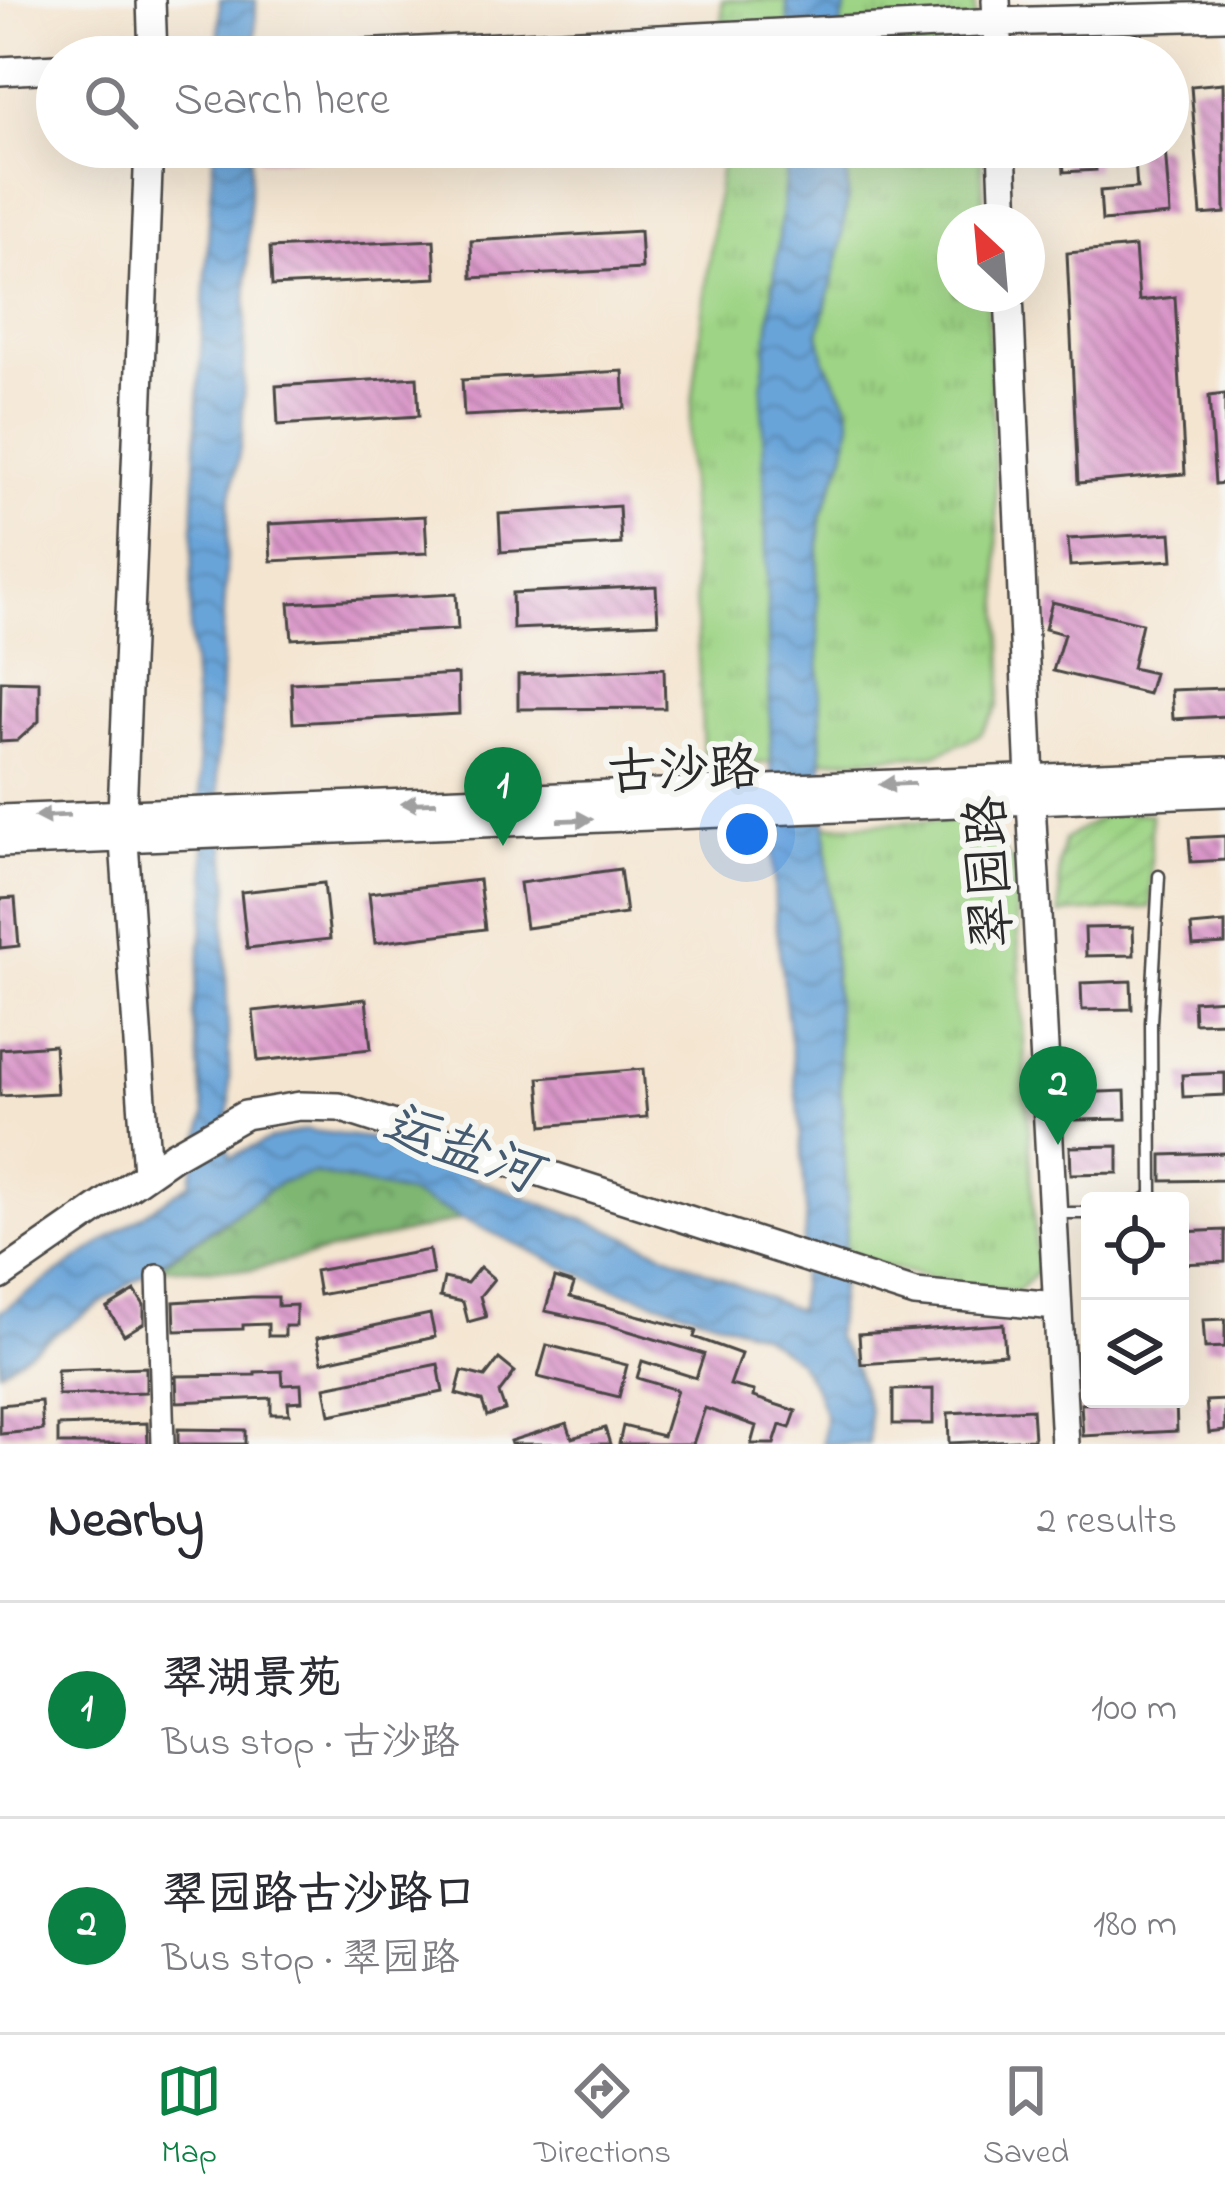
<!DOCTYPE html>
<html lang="en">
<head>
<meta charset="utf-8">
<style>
	body { margin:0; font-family:"Indie Flower","LXGW WenKai TC",sans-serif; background:#f2f2f3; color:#2b2b33 }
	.controls { position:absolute; right:36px; bottom:36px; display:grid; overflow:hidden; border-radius:12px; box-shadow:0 12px 48px #0002 }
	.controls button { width:108px; height:108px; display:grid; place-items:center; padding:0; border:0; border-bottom:3px solid #e1e1e2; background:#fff; color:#2b2b33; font:60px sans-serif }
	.compass { position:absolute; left:937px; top:204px; width:108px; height:108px; border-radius:50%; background:#fff; box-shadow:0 12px 48px #0002; rotate:334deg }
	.you { position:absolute; left:747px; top:834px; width:42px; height:42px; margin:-30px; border:9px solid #fff; border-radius:50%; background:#1a73e8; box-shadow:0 0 0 18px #1a73e833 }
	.badge { display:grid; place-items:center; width:78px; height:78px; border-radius:50%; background:#0b8043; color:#fff; font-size:39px; font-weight:700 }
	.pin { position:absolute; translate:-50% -99px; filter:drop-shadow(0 3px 6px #0008) }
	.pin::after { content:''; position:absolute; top:63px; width:42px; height:36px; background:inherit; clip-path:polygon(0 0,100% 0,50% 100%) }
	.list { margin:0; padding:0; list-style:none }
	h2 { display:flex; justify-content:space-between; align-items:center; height:156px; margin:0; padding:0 48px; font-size:51px }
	h2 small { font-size:39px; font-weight:400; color:#7c7c81 }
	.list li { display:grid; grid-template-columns:78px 1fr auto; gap:36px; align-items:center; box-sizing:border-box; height:216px; padding:0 48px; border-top:3px solid #e1e1e2 }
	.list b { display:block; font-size:45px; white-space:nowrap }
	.list p { margin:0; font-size:39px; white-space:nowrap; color:#7c7c81 }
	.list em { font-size:39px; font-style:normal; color:#7c7c81 }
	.icon { flex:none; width:66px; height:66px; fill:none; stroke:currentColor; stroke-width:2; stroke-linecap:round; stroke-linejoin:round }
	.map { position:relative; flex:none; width:1225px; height:1444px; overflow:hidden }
	.search { position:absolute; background:#fff; box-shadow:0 12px 48px #0002; left:36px; right:36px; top:36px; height:132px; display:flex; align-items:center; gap:30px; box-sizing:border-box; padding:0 42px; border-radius:66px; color:#7c7c81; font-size:45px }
	.sheet { height:588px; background:#fff }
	nav { display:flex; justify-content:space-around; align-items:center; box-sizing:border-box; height:168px; border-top:3px solid #e1e1e2; background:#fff; font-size:33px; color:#7c7c81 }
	nav a { display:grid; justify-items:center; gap:6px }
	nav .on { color:#0b8043 }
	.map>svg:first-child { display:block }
	.forest { fill:url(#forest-crowns); stroke:#54704e; stroke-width:3 }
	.park { fill:url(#park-tufts); stroke:#648058; stroke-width:3 }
	.garden { fill:url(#garden-furrows); stroke:#648058; stroke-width:3 }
	.water { fill:url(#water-waves); stroke:#4a6882; stroke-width:3 }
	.building { fill:url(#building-back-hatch) }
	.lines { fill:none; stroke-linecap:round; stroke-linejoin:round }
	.lane-casing { stroke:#494744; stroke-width:15 }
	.street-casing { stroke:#494744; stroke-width:26 }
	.secondary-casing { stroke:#494744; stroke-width:32 }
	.lane { stroke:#fff; stroke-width:10 }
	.street { stroke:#fff; stroke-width:21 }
	.secondary { stroke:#fff; stroke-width:27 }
	.oneway { fill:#a0a0a0 }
	.labels { text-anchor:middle; stroke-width:12; stroke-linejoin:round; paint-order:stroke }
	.street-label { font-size:51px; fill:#2b2b2b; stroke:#f6f6f2 }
	.water-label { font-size:54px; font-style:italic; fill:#445b71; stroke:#f6f6f2 }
</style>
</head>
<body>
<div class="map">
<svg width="1225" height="1444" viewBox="0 0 1225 1444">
	<defs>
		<pattern id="forest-crowns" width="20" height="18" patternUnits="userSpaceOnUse" patternTransform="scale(3)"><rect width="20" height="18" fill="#7eb672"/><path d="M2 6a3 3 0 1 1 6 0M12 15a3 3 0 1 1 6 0" fill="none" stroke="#67945e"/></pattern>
		<pattern id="park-tufts" width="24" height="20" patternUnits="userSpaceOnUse" patternTransform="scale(3)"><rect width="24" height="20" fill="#9ed485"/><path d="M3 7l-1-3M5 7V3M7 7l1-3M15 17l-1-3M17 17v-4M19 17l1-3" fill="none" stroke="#88b673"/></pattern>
		<pattern id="garden-furrows" width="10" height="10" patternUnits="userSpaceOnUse" patternTransform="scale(3)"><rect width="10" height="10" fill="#9ed485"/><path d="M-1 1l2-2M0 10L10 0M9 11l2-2" fill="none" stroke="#88b673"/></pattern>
		<pattern id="water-waves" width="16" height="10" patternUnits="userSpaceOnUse" patternTransform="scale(3)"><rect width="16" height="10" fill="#69a4d9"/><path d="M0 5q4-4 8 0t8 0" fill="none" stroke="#5786b0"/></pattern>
		<pattern id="building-back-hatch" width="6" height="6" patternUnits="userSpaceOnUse" patternTransform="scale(3)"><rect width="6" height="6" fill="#d994c8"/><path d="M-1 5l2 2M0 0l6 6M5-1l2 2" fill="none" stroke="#b079a3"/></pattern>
	</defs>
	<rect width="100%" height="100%" fill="#f6f6f2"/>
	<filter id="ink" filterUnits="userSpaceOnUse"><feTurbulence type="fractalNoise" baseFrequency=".00833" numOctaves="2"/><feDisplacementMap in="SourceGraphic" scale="24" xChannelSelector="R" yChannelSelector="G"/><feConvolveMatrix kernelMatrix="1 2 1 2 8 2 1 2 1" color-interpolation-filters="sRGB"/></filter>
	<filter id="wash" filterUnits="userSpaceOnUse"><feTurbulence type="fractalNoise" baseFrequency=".004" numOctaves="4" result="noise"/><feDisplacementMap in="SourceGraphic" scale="48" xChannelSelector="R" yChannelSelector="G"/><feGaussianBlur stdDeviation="2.7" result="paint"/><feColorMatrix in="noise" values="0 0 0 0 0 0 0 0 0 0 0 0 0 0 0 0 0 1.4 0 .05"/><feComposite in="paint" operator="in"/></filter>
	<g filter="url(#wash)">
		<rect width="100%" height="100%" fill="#f4e5d0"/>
		<path class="forest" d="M314 1173 409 1194 463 1219 252 1270 157 1268 281 1182Z"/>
		<path class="park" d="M722 0H974L977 57H722Z
			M723 147H981L984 222H955V294H987L1003 671 998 707 981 734 935 755 704 766 687 446Z
			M973 819 1014 863 1037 1273 1017 1291 972 1288 844 1256 848 1216 826 826Z"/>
		<path class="garden" d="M1127 813 1151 814V907L1060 914 1059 863 1064 840 1104 815Z"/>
		<path class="water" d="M220 0H256L255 57H218Z
			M786 0H848L838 36 839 57H792Z
			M214 147H251L242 438 229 507 217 770 229 887 225 930 230 1104 224 1135 230 1157 271 1139 306 1130 369 1138 613 1231 798 1311 806 1212 799 1113 775 916 762 388 789 147H846L848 195 840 251 819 333 825 361 847 402 851 422 845 454 821 517 817 576 822 759 848 1216 835 1337 855 1367 869 1410V1444H823L825 1415 814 1386 797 1360 759 1333 606 1286 409 1194 314 1173 281 1182 0 1371V1312L190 1183 205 1116 193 1015 207 890 190 631 197 415Z"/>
		<g id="blocks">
			<path class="building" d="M1223 83 1225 213 1201 215 1191 86Z
				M258 147H308L309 158 259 160Z
				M1062 147H1094L1096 170 1064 172Z
				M1134 147H1165L1170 215 1102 221 1100 191 1137 188Z
				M640 231 642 269 472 278 471 241Z
				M434 240 436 278 272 286 270 248Z
				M1135 247 1139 301 1175 297 1185 474 1078 483 1067 253Z
				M623 371 625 408 464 416 462 380Z
				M417 377 419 416 278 425 276 386Z
				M1225 394V483L1215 484 1209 396Z
				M619 506 621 544 501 552 499 514Z
				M425 516 427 553 271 561 269 524Z
				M1171 533 1173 560 1070 566 1068 539Z
				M656 586 658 623 513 629 512 593Z
				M456 594 458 629 292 639 289 603Z
				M1052 602 1142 623 1132 668 1154 673 1148 694 1053 671 1064 634 1045 629Z
				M664 668 665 708 518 709V675Z
				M458 674 459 714 293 723 291 683Z
				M1 681 39 682V721L17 741 0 742Z
				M1225 688V716L1173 719 1171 690Z
				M1225 836V860L1191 862 1189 838Z
				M620 869 626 914 526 928 520 883Z
				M479 880 485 929 375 943 369 893Z
				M324 883 330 939 247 948 241 892Z
				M15 898 19 946 0 948V899Z
				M1225 923V944L1193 946 1191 926Z
				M1133 927 1134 955 1086 956 1085 928Z
				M1131 981 1132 1009 1082 1010 1081 983Z
				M366 999 371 1049 258 1061 253 1011Z
				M1225 999V1022L1194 1023 1193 1001Z
				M54 1045 57 1093 0 1096V1049Z
				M643 1069 647 1117 543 1126 539 1078Z
				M1225 1073V1095L1183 1097 1182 1075Z
				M1125 1091 1126 1119 1076 1120 1075 1093Z
				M1118 1146V1173L1071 1174 1070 1147Z
				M1225 1153V1180L1162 1181V1155Z
				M1225 1230V1262L1180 1264V1232Z
				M429 1250 433 1274 319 1295 315 1271Z
				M480 1267 494 1279 480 1296 486 1317 468 1322 463 1302 440 1297 444 1278 467 1283Z
				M555 1278 574 1284 570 1297 696 1331 694 1337 741 1354 730 1385 754 1391 753 1397 796 1411 790 1428 780 1425 774 1444H751L756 1426 705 1408 693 1444H619L623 1426 663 1436 677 1390 637 1378 642 1361 696 1378 704 1354 609 1325 545 1311Z
				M135 1291 144 1305V1323L124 1335 107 1308Z
				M251 1297H278V1306L296 1305V1326H285V1336H268V1324L243 1325V1329L175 1331 174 1302Z
				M430 1314 435 1337 322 1362 317 1338Z
				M1225 1319V1347L1205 1348 1203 1320Z
				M1003 1324 1005 1354 861 1364 859 1334Z
				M547 1345 627 1365 619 1397 538 1377Z
				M499 1359 515 1372 499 1393 505 1410 487 1416 482 1401 456 1394 462 1371 485 1377Z
				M438 1364 443 1392 330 1415 325 1387Z
				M146 1367V1392L58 1395 57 1370Z
				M282 1371 283 1385 301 1384 302 1401 288 1402 289 1414H271V1398L177 1402 176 1376 255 1375V1372Z
				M933 1389V1424H893V1390Z
				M1176 1399 1177 1431 1083 1436 1081 1404Z
				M1225 1400V1431L1209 1433 1206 1401Z
				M41 1401 43 1430 0 1434V1405Z
				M1032 1409 1034 1439 949 1443 948 1413Z
				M147 1423 148 1444H58V1426Z
				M567 1423 572 1438 605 1428 610 1444H511L510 1441Z
				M178 1429 245 1430V1444H178Z"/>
		</g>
	</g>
	<g filter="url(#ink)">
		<use href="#blocks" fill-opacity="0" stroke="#494744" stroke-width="3"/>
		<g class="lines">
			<defs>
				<path id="lane" d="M1142 1201 1152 1195 1151 1023 1159 876
					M1056 1213H1090"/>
				<path id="street" d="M158 1276 163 1444"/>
				<path id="secondary" d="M151 0 153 57
					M996 0 999 57
					M300 57 997 22 1225 16
					M0 71 57 68
					M1002 147 1005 222
					M1009 294 1030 779
					M1031 801 1065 1444
					M0 819 1225 771
					M0 843 1225 792
					M147 1173 122 813 149 147
					M0 1276 173 1156 245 1115 300 1106 339 1107 915 1293 1056 1306"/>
			</defs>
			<use href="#lane" class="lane-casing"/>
			<use href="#street" class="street-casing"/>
			<use href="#secondary" class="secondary-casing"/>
			<use href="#lane" class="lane"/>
			<use href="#street" class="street"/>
			<use href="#secondary" class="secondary"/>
		</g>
		<defs><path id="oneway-solid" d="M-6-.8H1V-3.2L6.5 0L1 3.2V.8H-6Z" transform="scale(3)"/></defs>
		<g class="oneway">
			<use href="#oneway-solid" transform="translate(897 784) rotate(178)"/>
			<use href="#oneway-solid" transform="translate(419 803) rotate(178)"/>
			<use href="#oneway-solid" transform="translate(52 816) rotate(177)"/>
			<use href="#oneway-solid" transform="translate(575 820) rotate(-2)"/>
		</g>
	</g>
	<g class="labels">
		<g class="street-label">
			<text transform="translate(683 768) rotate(-2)" y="18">古沙路</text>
			<text transform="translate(987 872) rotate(-93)" y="18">翠园路</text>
		</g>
		<g class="water-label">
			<text transform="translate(462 1146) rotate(20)" y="19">运盐河</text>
		</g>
	</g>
</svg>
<div class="controls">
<button><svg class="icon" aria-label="locate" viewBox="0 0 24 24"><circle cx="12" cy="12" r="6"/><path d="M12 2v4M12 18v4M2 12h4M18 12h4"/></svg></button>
<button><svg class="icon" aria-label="layers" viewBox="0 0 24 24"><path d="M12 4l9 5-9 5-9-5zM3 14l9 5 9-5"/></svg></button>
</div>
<svg class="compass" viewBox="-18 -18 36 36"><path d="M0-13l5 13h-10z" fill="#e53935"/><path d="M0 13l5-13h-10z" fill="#7c7c81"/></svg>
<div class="you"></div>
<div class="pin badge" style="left:503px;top:846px">1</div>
<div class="pin badge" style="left:1058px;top:1145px">2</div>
<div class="search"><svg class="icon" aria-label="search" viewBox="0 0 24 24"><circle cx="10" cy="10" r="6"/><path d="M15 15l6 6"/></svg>Search here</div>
</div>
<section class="sheet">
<h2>Nearby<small>2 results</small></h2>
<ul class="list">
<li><span class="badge">1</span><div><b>翠湖景苑</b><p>Bus stop · 古沙路</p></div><em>100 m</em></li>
<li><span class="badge">2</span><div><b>翠园路古沙路口</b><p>Bus stop · 翠园路</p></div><em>180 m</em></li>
</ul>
</section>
<nav>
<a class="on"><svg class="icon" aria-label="map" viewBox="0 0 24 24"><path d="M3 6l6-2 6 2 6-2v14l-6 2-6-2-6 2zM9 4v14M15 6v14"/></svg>Map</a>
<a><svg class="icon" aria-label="directions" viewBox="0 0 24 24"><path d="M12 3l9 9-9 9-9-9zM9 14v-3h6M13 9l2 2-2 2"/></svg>Directions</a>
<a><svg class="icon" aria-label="saved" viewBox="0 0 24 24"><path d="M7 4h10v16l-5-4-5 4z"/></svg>Saved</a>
</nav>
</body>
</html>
